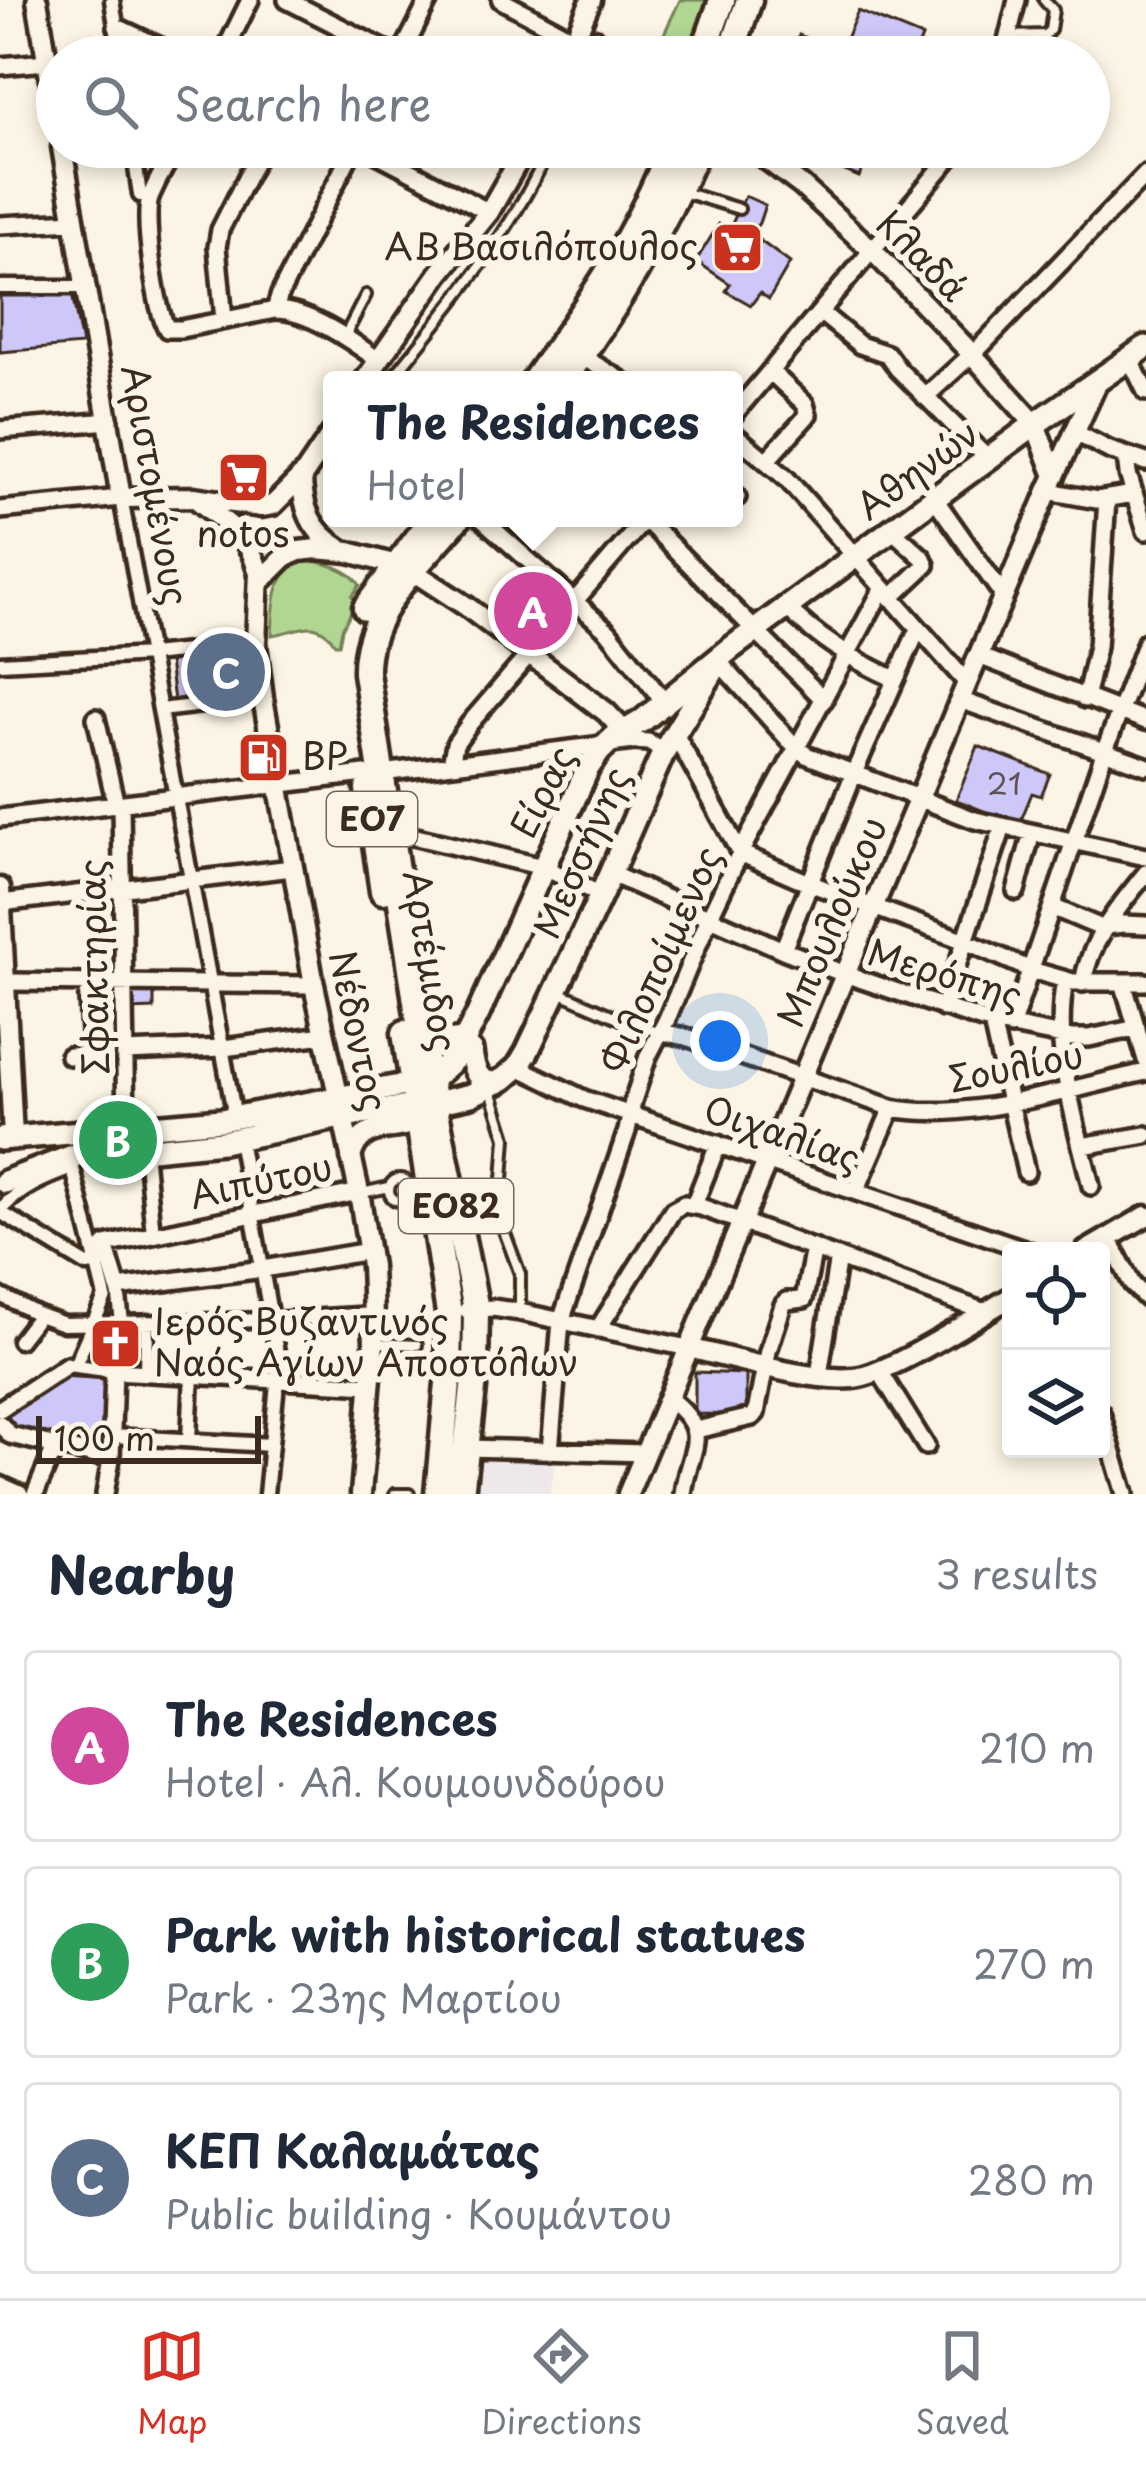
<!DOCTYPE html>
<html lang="en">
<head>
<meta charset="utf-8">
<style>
	body { margin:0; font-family:"Playpen Sans",sans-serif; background:#f2f2f3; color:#1f2937 }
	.controls { position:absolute; right:36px; bottom:36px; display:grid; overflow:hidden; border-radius:12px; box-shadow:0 6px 18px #0003 }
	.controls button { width:108px; height:108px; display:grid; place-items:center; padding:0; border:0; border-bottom:3px solid #e0e1e3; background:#fff; color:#1f2937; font:60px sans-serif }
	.scale { position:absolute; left:36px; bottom:30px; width:225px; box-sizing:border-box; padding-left:12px; border:6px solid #3b2a1e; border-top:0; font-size:33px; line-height:42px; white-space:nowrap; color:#3b2a1e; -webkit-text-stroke:9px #fcf5e5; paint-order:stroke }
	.you { position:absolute; left:720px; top:1041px; width:42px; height:42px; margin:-30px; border:9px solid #fff; border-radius:50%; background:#1a73e8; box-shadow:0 0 0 18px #1a73e833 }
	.badge { display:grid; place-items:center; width:78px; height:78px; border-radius:50%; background:#d93025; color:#fff; font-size:39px; font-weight:700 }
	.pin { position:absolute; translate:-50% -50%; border:6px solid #fff; box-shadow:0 3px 12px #0006 }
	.popup { position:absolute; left:323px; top:371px; width:420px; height:156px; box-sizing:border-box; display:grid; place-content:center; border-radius:12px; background:#fff; filter:drop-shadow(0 3px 9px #0005); font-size:39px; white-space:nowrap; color:#747a83 }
	.popup b { font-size:45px; color:#1f2937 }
	.popup::after { content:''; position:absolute; left:50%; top:100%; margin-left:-24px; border:24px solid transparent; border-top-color:#fff }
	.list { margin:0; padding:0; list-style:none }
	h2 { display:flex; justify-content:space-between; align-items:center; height:156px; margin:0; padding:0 48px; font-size:51px }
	h2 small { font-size:39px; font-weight:400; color:#747a83 }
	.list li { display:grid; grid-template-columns:78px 1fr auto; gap:36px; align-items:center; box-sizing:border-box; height:192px; margin:0 24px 24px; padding:0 24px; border:3px solid #e0e1e3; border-radius:12px }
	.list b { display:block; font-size:45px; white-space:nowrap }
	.list p { margin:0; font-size:39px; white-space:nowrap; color:#747a83 }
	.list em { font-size:39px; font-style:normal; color:#747a83 }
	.icon { flex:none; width:66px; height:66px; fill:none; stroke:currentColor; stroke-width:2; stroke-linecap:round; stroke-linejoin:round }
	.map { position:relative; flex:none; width:1146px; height:1494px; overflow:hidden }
	.search { position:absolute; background:#fff; box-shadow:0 6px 18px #0003; left:36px; right:36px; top:36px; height:132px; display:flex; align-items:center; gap:30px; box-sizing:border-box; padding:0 42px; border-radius:66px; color:#747a83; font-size:45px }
	.sheet { height:804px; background:#fff }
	nav { display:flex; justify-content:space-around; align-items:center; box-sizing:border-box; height:168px; border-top:3px solid #e0e1e3; background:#fff; font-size:33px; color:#747a83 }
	nav a { display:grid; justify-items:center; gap:6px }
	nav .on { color:#d93025 }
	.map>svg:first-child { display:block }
	.built { fill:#eee8eb }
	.green { fill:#b0d692; stroke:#768058; stroke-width:3 }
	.building { fill:#cec8fa; stroke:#3b2a1e; stroke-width:3 }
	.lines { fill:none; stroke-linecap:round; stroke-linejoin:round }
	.service-casing { stroke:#3b2a1e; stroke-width:16 }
	.pedestrian-casing { stroke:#3b2a1e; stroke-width:21 }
	.minor-casing { stroke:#3b2a1e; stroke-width:24 }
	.tertiary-casing { stroke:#3b2a1e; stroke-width:27 }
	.secondary-casing { stroke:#3b2a1e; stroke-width:30 }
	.primary-casing { stroke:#3b2a1e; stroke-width:33 }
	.service { stroke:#fcf5e5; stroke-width:8 }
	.pedestrian { stroke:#fcf5e5; stroke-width:12 }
	.minor { stroke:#fcf5e5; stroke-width:15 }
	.tertiary { stroke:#fcf5e5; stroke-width:18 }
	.secondary { stroke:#fcf5e5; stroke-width:21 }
	.primary { stroke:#fcf5e5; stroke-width:24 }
	.labels { text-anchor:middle; stroke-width:12; stroke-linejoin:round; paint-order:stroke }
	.number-label { font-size:30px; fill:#605255 }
	.shield { fill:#fcf5e5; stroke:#75675a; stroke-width:3 }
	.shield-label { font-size:33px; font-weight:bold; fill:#3b2a1e }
	.poi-label { font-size:36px; fill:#3b2a1e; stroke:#fcf5e5; text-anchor:start }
	.street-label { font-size:36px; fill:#3b2a1e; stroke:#fcf5e5 }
</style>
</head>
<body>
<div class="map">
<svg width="1146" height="1494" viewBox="0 0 1146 1494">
	<rect width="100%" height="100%" fill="#fcf5e5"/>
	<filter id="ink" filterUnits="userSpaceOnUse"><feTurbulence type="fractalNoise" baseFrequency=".00833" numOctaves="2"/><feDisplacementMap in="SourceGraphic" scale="24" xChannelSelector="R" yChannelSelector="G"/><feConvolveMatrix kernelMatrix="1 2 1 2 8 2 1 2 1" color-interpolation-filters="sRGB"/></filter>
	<g filter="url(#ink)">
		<path class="built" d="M483 1455 556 1457 550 1494H473L476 1456Z"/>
		<path class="green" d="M680 0H707L688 57H653Z
			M306 560C325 563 349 568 360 585L352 596 357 600 342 629 339 644H335C316 614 298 632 272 635 274 606 272 569 306 560Z"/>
		<path class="building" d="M858 11 922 37 914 57H790L799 35 840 52Z
			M830 147H872L859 177 824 162Z
			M745 196 765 205 759 223 751 234 790 263 769 299 760 293 751 305 726 291 730 284 696 261 719 224 729 230Z
			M0 294H72L82 345 0 352Z
			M239 652 243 693 174 701 169 661Z
			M978 746 1050 774 1041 796 1032 793 1019 825 956 800Z
			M131 992H154V1009L131 1010Z
			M695 1372 746 1374V1415L695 1414Z
			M61 1376 107 1379 103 1446 97 1450 8 1430 0 1418Z"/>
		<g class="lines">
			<defs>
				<path id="service" d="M1009 36 1045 35 1050 30 1053 10 1044 0
					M588 57 597 34
					M683 192 739 209
					M345 336 366 295
					M391 380C450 307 512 233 550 147
					M561 993 632 1024 658 1032
					M490 1087 506 1138 500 1220 520 1274V1310
					M389 1190a11 11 0 1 1 22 0a11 11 0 1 1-22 0Z
					M362 1193 389 1187
					M377 1343 417 1345
					M395 1494H409"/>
				<path id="pedestrian" d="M112 0 121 57
					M133 147 140 195
					M0 287H87
					M121 498 235 1118
					M0 663 151 655 256 644
					M160 710 263 698
					M239 1139 279 1364 266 1494
					M145 1150 153 1234
					M70 1157 105 1297 75 1365
					M0 1210C21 1188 44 1178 72 1168
					M0 1212 87 1265 104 1262
					M118 1288 122 1323
					M0 1295 39 1315 64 1324 272 1320 374 1314
					M19 1341 39 1315
					M68 1365 114 1371
					M146 1373 147 1322
					M112 1436 271 1445
					M189 1440 192 1375"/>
				<path id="minor" d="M287 0 399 57
					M501 0 574 39
					M117 27 182 57
					M222 57 250 0
					M400 57 429 0
					M1003 57 1017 0
					M0 66 47 62
					M176 147C168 163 156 181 150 198 143 219 156 310 167 329H181L275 310C308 310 352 341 378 360
					M364 147 489 212
					M0 225 75 221
					M275 310 280 294 354 147
					M820 312 860 345 887 354 898 369 989 460
					M224 320 217 247 220 230 262 147
					M581 356 621 380
					M1129 357 1146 392
					M925 397 981 346 1146 174
					M734 414 959 147
					M0 430 110 421
					M1074 432 1109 450 1146 462
					M734 434 786 478 967 683
					M1126 456 1128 474 1146 531
					M767 460 808 415 805 404 770 371
					M1048 491 1097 500 1133 494
					M734 493 737 497
					M935 499 1004 597
					M0 510 121 498
					M481 518 608 631 665 703
					M644 518 824 700
					M891 598 926 565 923 558 892 530
					M787 607C817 639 855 661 895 679
					M979 656 1146 721
					M720 663 789 740 806 755 975 820 1146 857
					M1085 699 1097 647 1107 499
					M960 700 1146 766
					M96 718 116 805
					M674 732 740 853 809 883 965 941 1031 970 1073 982H1146
					M451 764 455 744 470 723 646 518
					M382 773 634 741 648 742 664 751
					M121 804 126 1129
					M0 818 365 774
					M391 831 543 867 601 895
					M611 874 783 950 847 975 982 1020 1072 1038H1089L1137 1028
					M1016 891 1032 833
					M1 903 292 868
					M1052 907 1099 927 1123 924 1146 925
					M783 950 854 773 918 629
					M1065 980C1052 1049 1075 1119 1091 1186
					M6 982 314 985
					M1123 982 1146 1060
					M1083 983C1090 939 1119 907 1146 873
					M943 1008 1003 827
					M992 1023 1026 1172
					M1011 1027 1105 750 1146 642
					M660 1032 686 1037 892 1108C967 1123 1071 1088 1146 1072
					M125 1052 223 1048 324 1035
					M69 1056 85 1055 91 1051 87 982
					M518 1067 584 1099 1030 1251
					M1082 1146 1146 1135
					M856 1191 892 1108
					M359 1192 105 1245 118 1288 263 1269 369 1251
					M694 1205 718 1144
					M1108 1237 1132 1284 1146 1298
					M467 1310 493 1308 520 1312 688 1348
					M598 1329 673 1210 684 1204 701 1207 985 1312
					M879 1370 926 1446
					M819 1375 838 1257
					M668 1398C715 1434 688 1448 683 1494
					M0 1409 67 1365
					M1101 1413 1125 1494
					M0 1424 10 1435 111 1459
					M696 1430 752 1417 756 1413 768 1351 783 1305 787 1301 804 1299 814 1248
					M466 1448 645 1453
					M550 1451 561 1321 627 1131 633 1101 648 1056 667 1019 709 918 740 853 883 588
					M0 1485 20 1494
					M35 1494 56 1445
					M105 1494 111 1459 114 1371 371 1385"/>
				<path id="tertiary" d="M37 0 57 120
					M567 57 591 0
					M62 147 121 498 194 497 261 507 273 505 305 473 332 433
					M750 147 802 186 872 250 972 354 1035 424 1055 476
					M365 380 439 274 489 212 526 147
					M302 475C302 508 311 531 339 548
					M194 497 241 535 251 551 259 572 256 644 263 698 314 985 359 1192 371 1266 374 1343 361 1494
					M260 582 285 557 299 551 317 549 349 552 396 565 414 572 466 606 606 712 624 731
					M0 888 13 1137
					M351 1158C361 1115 403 1138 425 1116
					M1086 1251 1146 1216
					M688 1348C733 1358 810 1382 853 1378 886 1376 979 1316 1011 1297
					M628 1494 967 683 1048 491 1098 381"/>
				<path id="secondary" d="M471 1051C473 1068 477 1084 497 1083
					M0 1139 221 1120 431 1080 455 1058 478 1014 588 768 599 752 613 738 642 721 730 649 1035 424 1146 347
					M5 1182 70 1157 222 1142 341 1117 435 1103 471 1095 504 1079 518 1067 527 1052 601 895 664 751 712 673"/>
				<path id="primary" d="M702 57 722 0
					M730 57 749 0
					M535 380C589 304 638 235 671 147
					M563 380C617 308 662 230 698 147
					M458 518C420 563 364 611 366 673L424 1054 476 1309 475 1371 461 1494
					M366 608 433 518
					M368 789 383 891
					M420 1026C435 1040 444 1046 464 1041
					M405 1033 449 1313 448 1383 438 1494"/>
			</defs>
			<use href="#service" class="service-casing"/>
			<use href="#pedestrian" class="pedestrian-casing"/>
			<use href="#minor" class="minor-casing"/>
			<use href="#tertiary" class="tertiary-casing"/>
			<use href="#secondary" class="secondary-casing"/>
			<use href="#primary" class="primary-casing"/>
			<use href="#service" class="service"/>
			<use href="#pedestrian" class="pedestrian"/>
			<use href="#minor" class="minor"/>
			<use href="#tertiary" class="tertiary"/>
			<use href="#secondary" class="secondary"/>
			<use href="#primary" class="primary"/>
		</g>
	</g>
	<defs>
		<symbol id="supermarket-square" viewBox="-11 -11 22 22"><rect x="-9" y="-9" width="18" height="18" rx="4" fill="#c8321e" stroke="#fcf5e5"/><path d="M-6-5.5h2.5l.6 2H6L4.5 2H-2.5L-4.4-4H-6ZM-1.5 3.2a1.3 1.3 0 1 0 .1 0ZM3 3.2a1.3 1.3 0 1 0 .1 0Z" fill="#fff"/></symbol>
		<symbol id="fuel-square" viewBox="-11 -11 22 22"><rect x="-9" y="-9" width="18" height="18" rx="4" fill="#c8321e" stroke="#fcf5e5"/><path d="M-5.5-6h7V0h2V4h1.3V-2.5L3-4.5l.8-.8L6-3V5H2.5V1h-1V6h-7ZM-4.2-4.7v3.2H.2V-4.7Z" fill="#fff"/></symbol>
		<symbol id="church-square" viewBox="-11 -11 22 22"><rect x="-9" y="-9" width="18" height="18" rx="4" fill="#c8321e" stroke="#fcf5e5"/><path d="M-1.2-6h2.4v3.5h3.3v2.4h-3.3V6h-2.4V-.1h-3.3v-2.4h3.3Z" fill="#fff"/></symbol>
	</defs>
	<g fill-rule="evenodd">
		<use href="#supermarket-square" x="708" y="218" width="59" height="59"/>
		<use href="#supermarket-square" x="214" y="448" width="59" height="59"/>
		<use href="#fuel-square" x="234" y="728" width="59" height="59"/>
		<use href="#church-square" x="86" y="1314" width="59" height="59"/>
	</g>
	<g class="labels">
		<g class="number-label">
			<text x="1004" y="795">21</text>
		</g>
		<g class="shield">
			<rect x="327" y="792" width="90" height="54" rx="9"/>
			<rect x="399" y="1179" width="114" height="54" rx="9"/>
		</g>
		<g class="shield-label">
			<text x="372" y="831">ΕΟ7</text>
			<text x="456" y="1218">ΕΟ82</text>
		</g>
		<g class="poi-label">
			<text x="698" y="260" text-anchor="end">ΑΒ Βασιλόπουλος</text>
			<text x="243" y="547" text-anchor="middle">notos</text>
			<text x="302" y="770">BP</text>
			<text x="154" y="1335">Ιερός Βυζαντινός<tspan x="154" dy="41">Ναός Αγίων Αποστόλων</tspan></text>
		</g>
		<g class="street-label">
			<text transform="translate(922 256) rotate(45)" y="13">Κλαδά</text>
			<text transform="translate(918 470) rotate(-36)" y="13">Αθηνών</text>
			<text transform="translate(155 485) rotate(80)" y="13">Αριστομένους</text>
			<text transform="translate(543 792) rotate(-63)" y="13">Είρας</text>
			<text transform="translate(582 853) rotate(-66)" y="13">Μεσσήνης</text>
			<text transform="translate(832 922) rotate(-67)" y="13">Μπουλούκου</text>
			<text transform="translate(661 960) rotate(-66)" y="13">Φιλοποίμενος</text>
			<text transform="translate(430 961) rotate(81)" y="13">Αρτέμιδος</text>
			<text transform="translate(94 967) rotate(-91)" y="13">Σφακτηρίας</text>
			<text transform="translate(945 974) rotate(17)" y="13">Μερόπης</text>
			<text transform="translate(358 1031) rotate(78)" y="13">Νέδοντος</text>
			<text transform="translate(1016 1067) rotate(-11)" y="13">Σουλίου</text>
			<text transform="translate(782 1134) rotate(19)" y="13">Οιχαλίας</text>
			<text transform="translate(261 1181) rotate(-12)" y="13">Αιπύτου</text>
		</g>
	</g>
</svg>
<div class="controls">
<button><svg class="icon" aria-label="locate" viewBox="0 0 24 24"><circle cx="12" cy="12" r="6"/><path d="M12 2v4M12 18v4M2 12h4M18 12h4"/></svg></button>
<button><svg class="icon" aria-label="layers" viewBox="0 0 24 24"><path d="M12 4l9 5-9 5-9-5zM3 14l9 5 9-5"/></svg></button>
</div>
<div class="scale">100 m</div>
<div class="you"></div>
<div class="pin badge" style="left:533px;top:611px;background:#d1479c">A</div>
<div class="popup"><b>The Residences</b>Hotel</div>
<div class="pin badge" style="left:118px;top:1140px;background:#2e9e5b">B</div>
<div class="pin badge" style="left:226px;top:672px;background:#5c6f8a">C</div>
<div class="search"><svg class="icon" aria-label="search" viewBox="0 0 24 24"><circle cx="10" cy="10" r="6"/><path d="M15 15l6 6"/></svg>Search here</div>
</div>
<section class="sheet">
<h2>Nearby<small>3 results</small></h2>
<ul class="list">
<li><span class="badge" style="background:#d1479c">A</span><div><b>The Residences</b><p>Hotel · Αλ. Κουμουνδούρου</p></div><em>210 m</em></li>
<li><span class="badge" style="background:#2e9e5b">B</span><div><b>Park with historical statues</b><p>Park · 23ης Μαρτίου</p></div><em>270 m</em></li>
<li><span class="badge" style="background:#5c6f8a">C</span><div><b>ΚΕΠ Καλαμάτας</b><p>Public building · Κουμάντου</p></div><em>280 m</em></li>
</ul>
</section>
<nav>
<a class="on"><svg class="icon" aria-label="map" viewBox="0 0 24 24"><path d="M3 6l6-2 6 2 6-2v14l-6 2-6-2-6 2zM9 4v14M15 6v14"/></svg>Map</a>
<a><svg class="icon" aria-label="directions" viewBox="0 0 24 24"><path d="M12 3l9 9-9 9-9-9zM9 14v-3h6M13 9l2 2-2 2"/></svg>Directions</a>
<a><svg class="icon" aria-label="saved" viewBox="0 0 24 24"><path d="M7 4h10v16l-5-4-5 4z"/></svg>Saved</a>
</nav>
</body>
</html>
